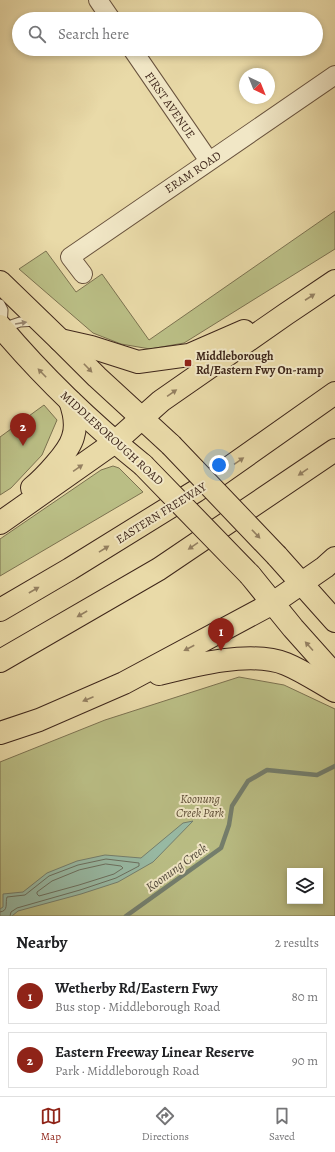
<!DOCTYPE html>
<html lang="en">
<head>
<meta charset="utf-8">
<style>
	body { margin:0; font-family:Alegreya,serif; background:#f6f6f6; color:#202124 }
	.controls { position:absolute; right:12px; bottom:12px; display:grid; overflow:hidden; border-radius:0px; box-shadow:0 2px 6px #0003 }
	.controls button { width:36px; height:36px; display:grid; place-items:center; padding:0; border:0; border-bottom:1px solid #e0e0e0; background:#fff; color:#202124; font:20px sans-serif }
	.compass { position:absolute; left:239px; top:68px; width:36px; height:36px; border-radius:50%; background:#fff; box-shadow:0 2px 6px #0003; rotate:137deg }
	.you { position:absolute; left:219px; top:465px; width:14px; height:14px; margin:-10px; border:3px solid #fff; border-radius:50%; background:#1a73e8; box-shadow:0 0 0 6px #1a73e833 }
	.badge { display:grid; place-items:center; width:26px; height:26px; border-radius:50%; background:#8f2418; color:#fff; font-size:13px; font-weight:700 }
	.pin { position:absolute; translate:-50% -33px; filter:drop-shadow(0 1px 2px #0008) }
	.pin::after { content:''; position:absolute; top:21px; width:14px; height:12px; background:inherit; clip-path:polygon(0 0,100% 0,50% 100%) }
	.list { margin:0; padding:0; list-style:none }
	h2 { display:flex; justify-content:space-between; align-items:center; height:52px; margin:0; padding:0 16px; font-size:17px }
	h2 small { font-size:13px; font-weight:400; color:#757577 }
	.list li { display:grid; grid-template-columns:26px 1fr auto; gap:12px; align-items:center; box-sizing:border-box; height:56px; margin:0 8px 8px; padding:0 8px; border:1px solid #e0e0e0; border-radius:0px }
	.list b { display:block; font-size:15px; white-space:nowrap }
	.list p { margin:0; font-size:13px; white-space:nowrap; color:#757577 }
	.list em { font-size:13px; font-style:normal; color:#757577 }
	.icon { flex:none; width:22px; height:22px; fill:none; stroke:currentColor; stroke-width:2; stroke-linecap:round; stroke-linejoin:round }
	.map { position:relative; flex:none; width:335px; height:916px; overflow:hidden }
	.search { position:absolute; background:#fff; box-shadow:0 2px 6px #0003; left:12px; right:12px; top:12px; height:44px; display:flex; align-items:center; gap:10px; box-sizing:border-box; padding:0 14px; border-radius:22px; color:#757577; font-size:15px }
	.sheet { height:180px; background:#fff }
	nav { display:flex; justify-content:space-around; align-items:center; box-sizing:border-box; height:56px; border-top:1px solid #e0e0e0; background:#fff; font-size:11px; color:#757577 }
	nav a { display:grid; justify-items:center; gap:2px }
	nav .on { color:#8f2418 }
	.map>svg:first-child { display:block }
	.green { fill:#babe85; stroke:#7c7250; fill-rule:evenodd }
	.water { fill:#98bba6; stroke:#747f6e }
	.lines { fill:none; stroke-linecap:round; stroke-linejoin:round }
	.shore { stroke:#6b7060; stroke-width:1 }
	.stream { stroke:#747f6e; stroke-width:4.5 }
	.service-casing { stroke:#69533e; stroke-width:11 }
	.minor-casing { stroke:#69533e; stroke-width:20 }
	.primary-casing { stroke:#3e261a; stroke-width:24 }
	.motorway-casing { stroke:#3e261a; stroke-width:24 }
	.service { stroke:#f1e7c6; stroke-width:9 }
	.minor { stroke:#f1e7c6; stroke-width:18 }
	.primary { stroke:#e9daa8; stroke-width:22 }
	.motorway { stroke:#e9daa8; stroke-width:22 }
	.primary-bridge-casing { stroke:#3e261a; stroke-width:24; stroke-linecap:butt }
	.primary-bridge { stroke:#e9daa8; stroke-width:22 }
	.oneway { fill:#948061 }
	.oneway2 { fill:#988670 }
	.poi-dot { fill:#8f2418; stroke:#f1e7c6; stroke-width:1.5 }
	.labels { text-anchor:middle; stroke-width:4; stroke-linejoin:round; paint-order:stroke }
	.street-label { font-size:12px; fill:#3e261a; stroke:#f1e7c6 }
	.poi-label { font-size:12px; font-weight:bold; fill:#3e261a; stroke:#f1e7c6; text-anchor:start }
	.park-label { font-size:12px; font-style:italic; fill:#5d4c35; stroke:#f1e7c6 }
	.water-label { font-size:13px; font-style:italic; fill:#544b3d; stroke:#f1e7c6 }
</style>
</head>
<body>
<div class="map">
<svg width="335" height="916" viewBox="0 0 335 916">
	<rect width="100%" height="100%" fill="#e9daa8"/>
	<filter id="stains"><feTurbulence type="fractalNoise" baseFrequency=".005" numOctaves="4"/><feColorMatrix values="0 0 0 0 .2 0 0 0 0 .09 0 0 0 0 .02 0 0 0 .5 -.17"/></filter>
	<radialGradient id="worn" r=".72"><stop offset=".6" stop-color="#630" stop-opacity="0"/><stop offset="1" stop-color="#630" stop-opacity=".3"/></radialGradient>
	<path class="green" d="M335 211V249L184 343 150 349 121 344 93 333 19 269 46 251 76 292 102 274 149 340Z
		M44 405 57 420 42 455 11 488 0 495V437Z
		M113 466 119 468 143 492 0 576V539L101 470Z
		M239 677 284 685 335 709V916H0V762L105 720ZM290 871H320V901H290Z"/>
	<path class="water" d="M193 821 153 862 118 882 81 894 18 911 12 916H0V909L3 907V894L23 892 47 873 77 861 105 855 141 858 183 823Z"/>
	<g class="lines">
		<path class="shore" d="M106 864 121 866 123 868 114 874 79 885 39 896 37 894V892L52 881 79 870Z
			M0 912C9 911 5 903 7 897L25 895 49 876 78 865 106 859 139 863V866L116 878 80 890 17 908 11 912 10 916"/>
		<path class="stream" d="M126 916 221 848 229 825 232 806 248 781 267 770 317 775 335 766"/>
		<defs>
			<path id="service" d="M0 304 3 310 2 328 20 322 37 321"/>
			<path id="minor" d="M98 0 111 19
				M132 49 209 161
				M83 274 70 257 335 75"/>
			<path id="primary" d="M0 282 60 340 97 377 171 445
				M0 326C43 377 91 423 143 465
				M277 556 335 621
				M250 575 293 628 335 675"/>
			<path id="motorway" d="M60 340 91 347 138 362 189 355 244 331
				M32 488C44 478 69 452 73 437 77 425 74 412 70 401
				M0 523 115 442 161 401 286 314 335 281
				M0 610 70 569 196 491 335 393
				M0 661 159 569 335 450
				M159 674C194 665 251 650 286 664 303 671 319 682 335 691
				M0 733 39 720 124 683 273 603 325 567 335 558"/>
		</defs>
		<use href="#service" class="service-casing"/>
		<use href="#minor" class="minor-casing"/>
		<use href="#primary" class="primary-casing"/>
		<use href="#motorway" class="motorway-casing"/>
		<use href="#service" class="service"/>
		<use href="#minor" class="minor"/>
		<use href="#primary" class="primary"/>
		<use href="#motorway" class="motorway"/>
		<defs>
			<path id="primary-bridge" d="M171 445 277 556
				M143 465 250 575"/>
		</defs>
		<use href="#primary-bridge" class="primary-bridge-casing"/>
		<use href="#primary-bridge" class="primary-bridge"/>
	</g>
	<defs><path id="oneway-solid" d="M-6-.8H1V-3.2L6.5 0L1 3.2V.8H-6Z"/></defs>
	<g class="oneway">
		<use href="#oneway-solid" transform="translate(310 297) rotate(-33)"/>
		<use href="#oneway-solid" transform="translate(88 368) rotate(46)"/>
		<use href="#oneway-solid" transform="translate(42 373) rotate(-134)"/>
		<use href="#oneway-solid" transform="translate(172 393) rotate(-35)"/>
		<use href="#oneway-solid" transform="translate(239 461) rotate(-35)"/>
		<use href="#oneway-solid" transform="translate(78 468) rotate(-35)"/>
		<use href="#oneway-solid" transform="translate(303 472) rotate(146)"/>
		<use href="#oneway-solid" transform="translate(256 534) rotate(46)"/>
		<use href="#oneway-solid" transform="translate(193 546) rotate(146)"/>
		<use href="#oneway-solid" transform="translate(104 549) rotate(-32)"/>
		<use href="#oneway-solid" transform="translate(34 590) rotate(-30)"/>
		<use href="#oneway-solid" transform="translate(82 614) rotate(150)"/>
		<use href="#oneway-solid" transform="translate(309 646) rotate(-132)"/>
		<use href="#oneway-solid" transform="translate(189 648) rotate(152)"/>
		<use href="#oneway-solid" transform="translate(88 699) rotate(157)"/>
	</g>
	<use class="oneway2" href="#oneway-solid" transform="translate(21 323) rotate(-9)"/>
	<rect class="poi-dot" x="184" y="359" width="8" height="8" rx="2"/>
	<g class="labels">
		<g class="street-label">
			<text transform="translate(170 105) rotate(55)" y="4">FIRST AVENUE</text>
			<text transform="translate(193 172) rotate(-34)" y="4">ERAM ROAD</text>
			<text transform="translate(112 438) rotate(42)" y="4">MIDDLEBOROUGH ROAD</text>
			<text transform="translate(161 513) rotate(-32)" y="4">EASTERN FREEWAY</text>
		</g>
		<g class="poi-label">
			<text x="196" y="360">Middleborough<tspan x="196" dy="14">Rd/Eastern Fwy On-ramp</tspan></text>
		</g>
		<g class="park-label">
			<text x="200" y="803">Koonung<tspan x="200" dy="14">Creek Park</tspan></text>
		</g>
		<g class="water-label">
			<text transform="translate(176 867) rotate(-36)" y="5">Koonung Creek</text>
		</g>
	</g>
	<rect width="100%" height="100%" filter="url(#stains)"/>
	<rect width="100%" height="100%" fill="url(#worn)"/>
</svg>
<div class="controls">
<button><svg class="icon" aria-label="layers" viewBox="0 0 24 24"><path d="M12 4l9 5-9 5-9-5zM3 14l9 5 9-5"/></svg></button>
</div>
<svg class="compass" viewBox="-18 -18 36 36"><path d="M0-13l5 13h-10z" fill="#e53935"/><path d="M0 13l5-13h-10z" fill="#757577"/></svg>
<div class="you"></div>
<div class="pin badge" style="left:221px;top:651px">1</div>
<div class="pin badge" style="left:23px;top:446px">2</div>
<div class="search"><svg class="icon" aria-label="search" viewBox="0 0 24 24"><circle cx="10" cy="10" r="6"/><path d="M15 15l6 6"/></svg>Search here</div>
</div>
<section class="sheet">
<h2>Nearby<small>2 results</small></h2>
<ul class="list">
<li><span class="badge">1</span><div><b>Wetherby Rd/Eastern Fwy</b><p>Bus stop · Middleborough Road</p></div><em>80 m</em></li>
<li><span class="badge">2</span><div><b>Eastern Freeway Linear Reserve</b><p>Park · Middleborough Road</p></div><em>90 m</em></li>
</ul>
</section>
<nav>
<a class="on"><svg class="icon" aria-label="map" viewBox="0 0 24 24"><path d="M3 6l6-2 6 2 6-2v14l-6 2-6-2-6 2zM9 4v14M15 6v14"/></svg>Map</a>
<a><svg class="icon" aria-label="directions" viewBox="0 0 24 24"><path d="M12 3l9 9-9 9-9-9zM9 14v-3h6M13 9l2 2-2 2"/></svg>Directions</a>
<a><svg class="icon" aria-label="saved" viewBox="0 0 24 24"><path d="M7 4h10v16l-5-4-5 4z"/></svg>Saved</a>
</nav>
</body>
</html>
